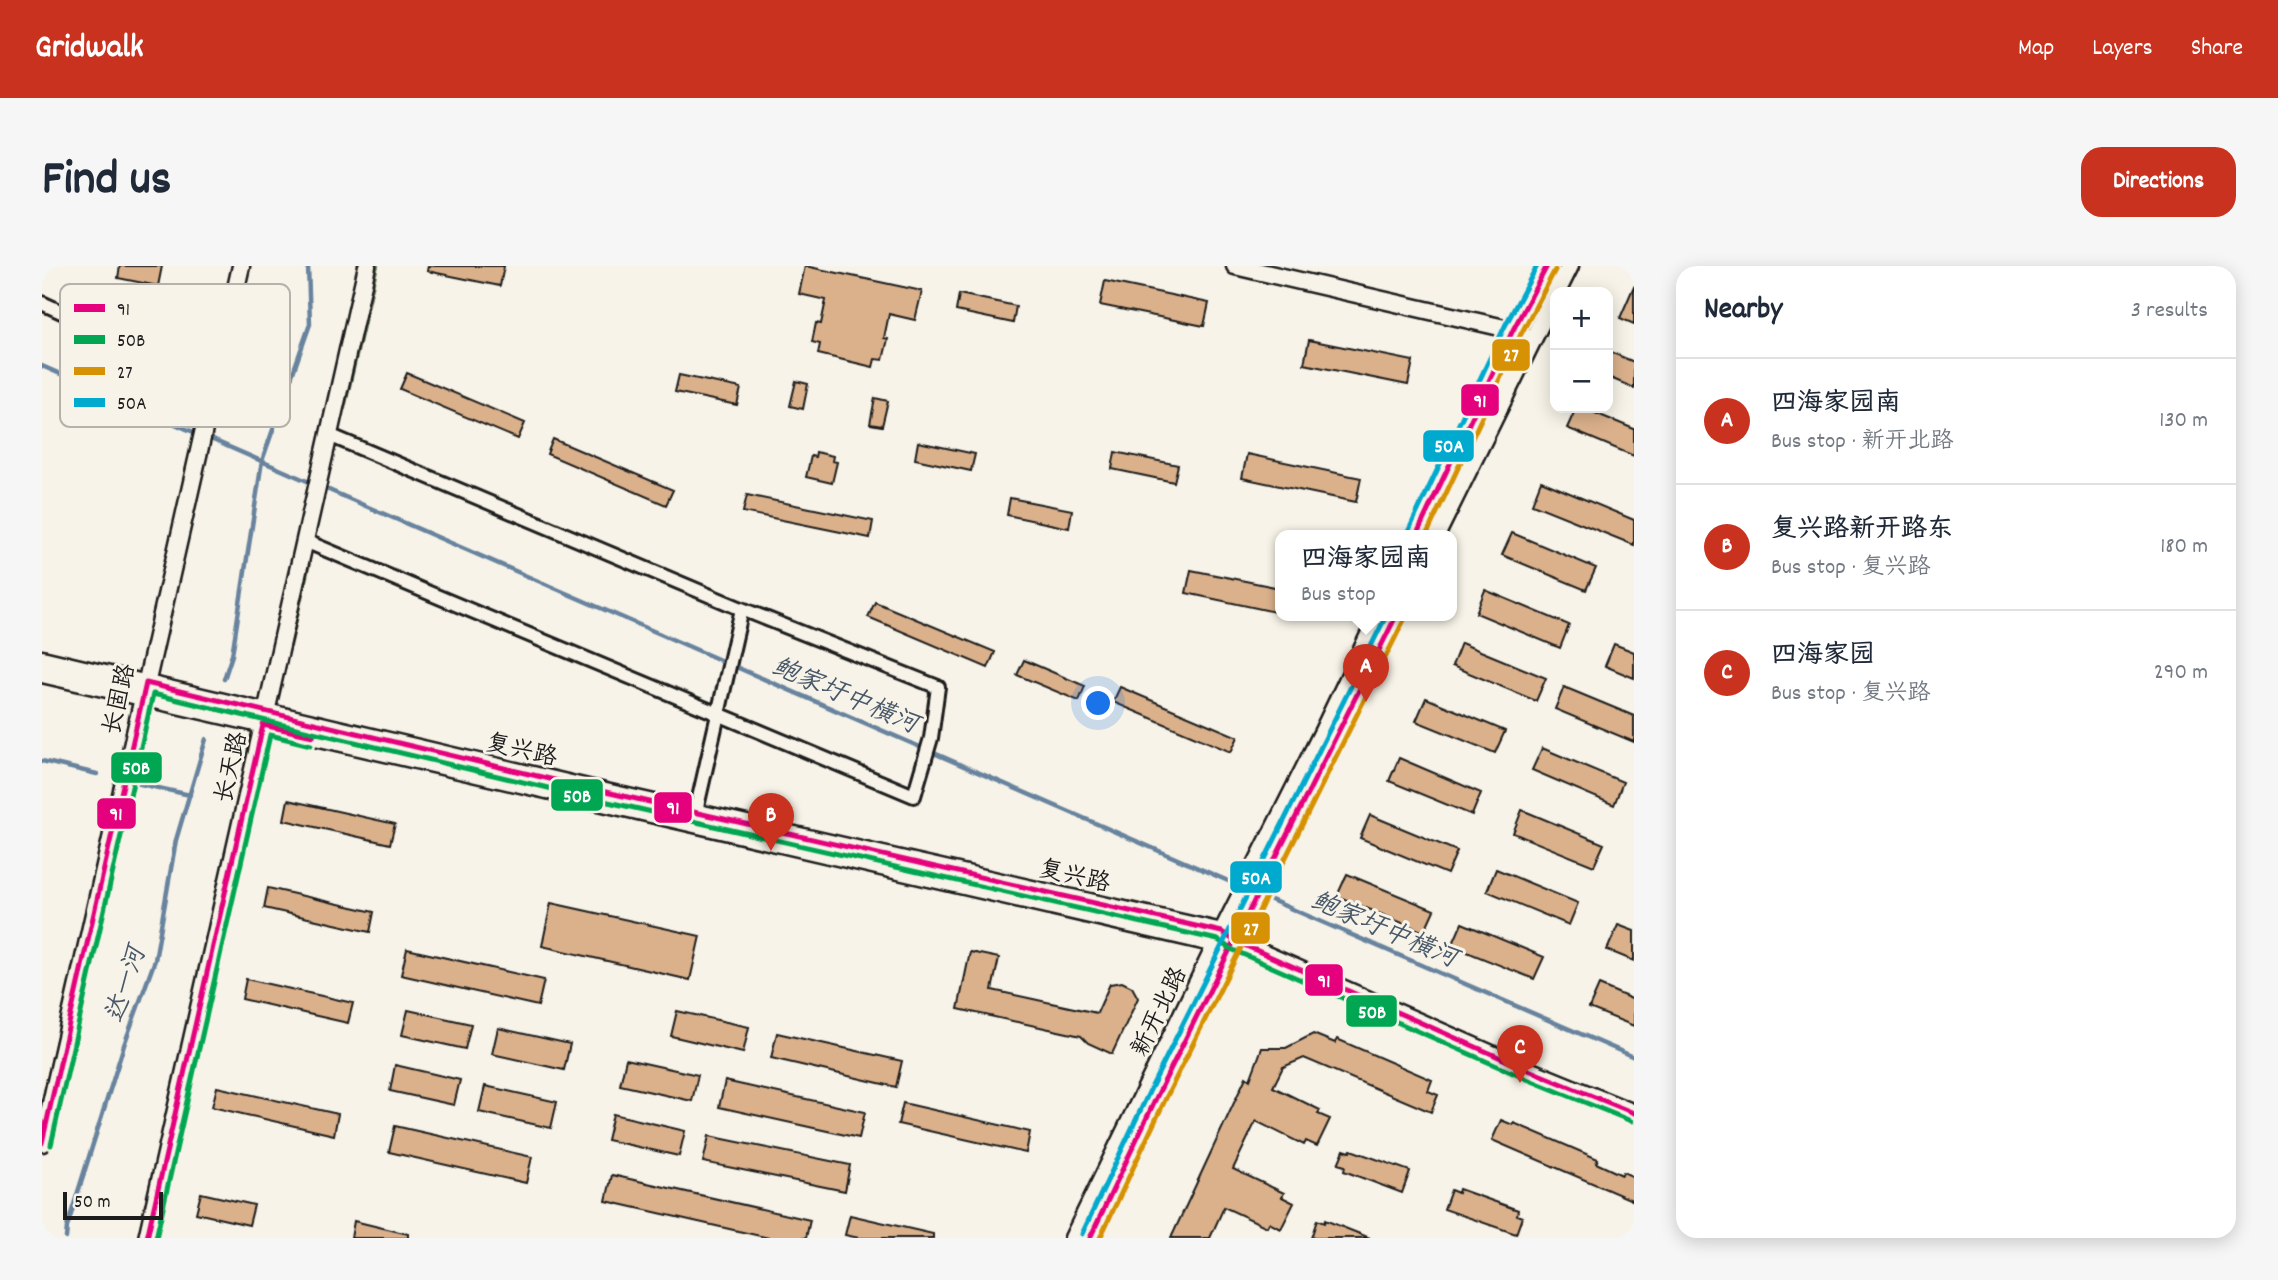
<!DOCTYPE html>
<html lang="en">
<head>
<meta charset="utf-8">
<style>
	body { margin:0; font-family:Dekko,"LXGW WenKai TC",sans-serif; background:#f6f6f7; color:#1f2937 }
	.controls { position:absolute; right:21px; top:21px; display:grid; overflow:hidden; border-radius:14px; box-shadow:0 4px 18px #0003 }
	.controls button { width:63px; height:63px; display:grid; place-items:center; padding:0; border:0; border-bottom:2px solid #e0e1e3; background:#fff; color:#1f2937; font:35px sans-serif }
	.scale { position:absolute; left:21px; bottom:18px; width:100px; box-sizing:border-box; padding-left:7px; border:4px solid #1c1c1c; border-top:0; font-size:19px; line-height:24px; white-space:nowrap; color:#1c1c1c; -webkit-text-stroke:5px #f7f3e8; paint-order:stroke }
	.you { position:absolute; left:1057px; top:438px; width:24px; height:24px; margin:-18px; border:5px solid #fff; border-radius:50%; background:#1a73e8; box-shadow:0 0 0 10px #1a73e833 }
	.badge { display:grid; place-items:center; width:46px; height:46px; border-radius:50%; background:#c8321e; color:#fff; font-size:23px; font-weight:700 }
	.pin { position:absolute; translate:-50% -58px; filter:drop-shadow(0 2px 4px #0008) }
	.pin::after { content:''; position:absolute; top:37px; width:24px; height:21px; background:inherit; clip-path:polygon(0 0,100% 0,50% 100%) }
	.popup { position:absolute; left:1233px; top:264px; width:182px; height:91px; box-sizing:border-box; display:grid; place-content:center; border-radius:14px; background:#fff; filter:drop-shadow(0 2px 5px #0005); font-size:23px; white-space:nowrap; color:#747a83 }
	.popup b { font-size:26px; color:#1f2937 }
	.popup::after { content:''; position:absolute; left:50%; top:100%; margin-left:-14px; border:14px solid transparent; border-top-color:#fff }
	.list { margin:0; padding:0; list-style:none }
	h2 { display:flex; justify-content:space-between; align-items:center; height:91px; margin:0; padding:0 28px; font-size:30px }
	h2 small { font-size:23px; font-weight:400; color:#747a83 }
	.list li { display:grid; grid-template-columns:46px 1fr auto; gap:21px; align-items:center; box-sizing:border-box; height:126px; padding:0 28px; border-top:2px solid #e0e1e3 }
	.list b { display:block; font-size:26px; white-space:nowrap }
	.list p { margin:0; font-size:23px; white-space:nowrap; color:#747a83 }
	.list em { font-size:23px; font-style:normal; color:#747a83 }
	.map { position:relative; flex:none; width:1592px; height:972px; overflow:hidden; border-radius:21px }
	header { display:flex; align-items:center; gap:42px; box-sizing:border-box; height:98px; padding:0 35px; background:#c8321e; color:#fff }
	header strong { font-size:33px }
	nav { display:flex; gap:38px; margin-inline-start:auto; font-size:24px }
	.intro { display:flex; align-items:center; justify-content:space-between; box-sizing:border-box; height:168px; padding:0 42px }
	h1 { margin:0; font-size:49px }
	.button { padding:18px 32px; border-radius:21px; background:#c8321e; color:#fff; font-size:24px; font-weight:700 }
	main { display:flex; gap:42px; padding:0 42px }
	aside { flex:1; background:#fff; border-radius:21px; box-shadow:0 4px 18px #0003 }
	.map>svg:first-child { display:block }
	.green { fill:#cdeaa0; stroke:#74835e; stroke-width:2 }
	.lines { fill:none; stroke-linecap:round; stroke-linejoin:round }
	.stream { stroke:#68839e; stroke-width:4.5 }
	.building { fill:#dbb18c; stroke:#1c1c1c; stroke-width:2 }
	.street-casing { stroke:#1c1c1c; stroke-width:18 }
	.secondary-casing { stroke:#1c1c1c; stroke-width:21 }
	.street { stroke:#f7f3e8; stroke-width:12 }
	.secondary { stroke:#f7f3e8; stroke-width:16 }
	.bus-1-casing { stroke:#f7f3e8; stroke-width:10 }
	.bus-2-casing { stroke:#f7f3e8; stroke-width:10 }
	.bus-3-casing { stroke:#f7f3e8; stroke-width:10 }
	.bus-4-casing { stroke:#f7f3e8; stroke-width:10 }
	.bus-1 { stroke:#e5007d; stroke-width:5 }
	.bus-2 { stroke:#00a651; stroke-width:5 }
	.bus-3 { stroke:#d69104; stroke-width:5 }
	.bus-4 { stroke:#00a9ce; stroke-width:5 }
	.labels { text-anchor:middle; stroke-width:6; stroke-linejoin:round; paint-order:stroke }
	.street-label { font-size:24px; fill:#1c1c1c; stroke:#f7f3e8 }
	.water-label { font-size:26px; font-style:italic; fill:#485868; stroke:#f7f3e8 }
	.key { fill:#f7f3e8; stroke:#b5b2ab; stroke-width:2 }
	.key-label { font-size:19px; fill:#1c1c1c }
	.line-badge { stroke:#f7f3e8; stroke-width:2.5 }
	.badge-label { font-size:19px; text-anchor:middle; font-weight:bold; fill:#fff }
</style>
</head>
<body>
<header>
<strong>Gridwalk</strong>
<nav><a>Map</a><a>Layers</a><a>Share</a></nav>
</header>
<div class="intro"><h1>Find us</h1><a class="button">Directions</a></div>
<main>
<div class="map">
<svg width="1592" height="972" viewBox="0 0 1592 972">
	<rect width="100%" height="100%" fill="#f7f3e8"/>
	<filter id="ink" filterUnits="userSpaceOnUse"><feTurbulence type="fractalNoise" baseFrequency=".0143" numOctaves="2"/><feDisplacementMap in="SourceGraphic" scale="14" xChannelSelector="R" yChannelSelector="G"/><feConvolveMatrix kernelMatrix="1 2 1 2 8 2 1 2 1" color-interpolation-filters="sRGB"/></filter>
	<g filter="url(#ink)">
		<path class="green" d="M333 0H336L303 143H301Z
			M266 297 268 298 249 381H247Z
			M83 473 85 474 0 846V835Z
			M219 501 221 503 113 972H111Z"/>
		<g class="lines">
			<path class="stream" d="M0 100 156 168
				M164 171 272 218
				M280 221 1200 621
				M182 413 190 389 220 195 268 58 266 0
				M0 495 55 508
				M94 517 148 529
				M1220 630 1592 791
				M24 972 25 961 82 779 113 694 134 574 164 473"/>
		</g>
		<path class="building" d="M78 0H120L116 20 76 12Z
			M386 0H462L458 20 385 5Z
			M763 0 880 25 873 54 847 48 842 72 846 73 841 94 833 93 831 101 776 88 778 78 770 76 774 57 779 58 784 34 757 28Z
			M1063 15 1167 37 1162 60 1058 39Z
			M1592 20V58L1578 52Z
			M917 28 974 40 971 57 914 45Z
			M1267 74 1371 95 1366 119 1262 98Z
			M1566 85 1592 96V122L1566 111Z
			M365 107 483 157 476 173 358 123Z
			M637 109 699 122 695 139 633 126Z
			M754 115 766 118 761 143 748 140Z
			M833 132 846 135 840 160 828 158Z
			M1534 142H1541L1592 163V190L1525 162Z
			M511 173 631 224 624 239 505 188Z
			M876 176 933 188 929 205 873 193Z
			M774 186 791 190 790 195 795 196 790 217 764 211 769 190 773 191Z
			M1073 186 1136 199 1132 216 1070 203Z
			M1205 188 1319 212 1314 236 1200 212Z
			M1499 215 1592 254V279L1490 238Z
			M705 229 831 255 828 272 701 246Z
			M968 232 1030 244 1027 262 965 249Z
			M1470 267 1554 302 1544 324 1460 289Z
			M1149 304 1238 322V347L1144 327Z
			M1443 324 1527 359 1518 382 1434 347Z
			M833 336 953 386 946 402 826 351Z
			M1419 377 1504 412 1494 435 1410 400Z
			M1572 378 1592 386V412L1563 400Z
			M982 394 1043 420 1037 435 975 409Z
			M1078 421 1196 471 1189 486 1071 436Z
			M1522 421 1592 450V476L1513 443Z
			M1384 432 1463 465 1453 487 1374 455Z
			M1500 482 1581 516 1572 539 1490 504Z
			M1357 492 1439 527 1430 549 1347 515Z
			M246 534 353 558 348 578 242 554Z
			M1480 544 1562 578 1552 600 1471 567Z
			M1328 549 1415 585 1405 608 1318 572Z
			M1454 603 1536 637 1527 659 1445 625Z
			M1305 608 1392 644 1382 666 1295 630Z
			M226 622 332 646 328 666 222 642Z
			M509 637 658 670 648 714 500 680Z
			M1420 657 1502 691 1492 713 1410 680Z
			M1576 659 1592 665V695L1565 684Z
			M365 683 502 714 496 740 359 709Z
			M928 686 957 692 950 724 1055 747 1068 718 1080 716 1090 721 1096 732 1070 788 1046 777 1039 770 916 743Z
			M204 713 311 737 306 757 200 733Z
			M1557 719 1592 734V760L1547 742Z
			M366 744 429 758 423 783 360 769Z
			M635 745 707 761 701 787 629 770Z
			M456 762 528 778 522 804 450 788Z
			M735 767 860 795 854 821 729 792Z
			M1271 768 1293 777 1295 773 1390 814 1386 825 1396 829 1389 846 1262 792 1241 801 1231 821 1278 844 1276 848 1288 853 1275 880 1264 875 1262 879 1214 855 1191 903 1242 927 1240 931 1252 937 1239 963 1227 957 1225 961 1182 941 1168 972H1129L1204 811 1208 814 1220 782H1244Z
			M584 793 656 809 650 835 578 819Z
			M353 799 418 814 412 839 348 825Z
			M683 815 823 846 817 872 677 841Z
			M443 820 515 836 509 862 437 846Z
			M175 821 296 848 292 869 170 841Z
			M861 837 988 866 984 887 856 858Z
			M571 848 643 865 637 890 565 874Z
			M1459 854 1471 859 1472 857 1556 893 1554 897 1580 909 1581 906 1592 911V935L1450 874Z
			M353 860 490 891 484 917 347 886Z
			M667 870 808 899 803 925 661 896Z
			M1302 884 1308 886 1309 884 1368 905 1360 927 1302 905 1303 900 1296 898Z
			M570 909 768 954 764 972H727L564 935Z
			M1417 923 1476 944 1475 949 1480 951 1474 968 1402 943 1409 924 1416 927Z
			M159 927 212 939 207 959 154 947Z
			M808 949 891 968V972H817L803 969Z
			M1275 954 1282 957 1283 954 1328 972H1269Z
			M312 955 366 968V972H309Z"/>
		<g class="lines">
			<defs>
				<path id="street" d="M0 37 172 116
					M263 275 872 530 889 472 896 421 695 341 287 169
					M652 554 700 343"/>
				<path id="secondary" d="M1193 0 1471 64 1490 75
					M1515 26 1528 0
					M1374 270 1471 64 1505 0
					M1394 270 1513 29
					M0 393 546 522 1180 666 1193 675 1484 803 1592 847
					M0 408 1174 678 1193 675
					M0 877 199 0
					M105 972 325 0
					M1031 972 1180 666 1281 465 1336 350
					M1048 972 1116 828 1354 350"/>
			</defs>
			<use href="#street" class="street-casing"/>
			<use href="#secondary" class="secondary-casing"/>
			<use href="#street" class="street"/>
			<use href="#secondary" class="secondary"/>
			<defs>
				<path id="bus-1" d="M1374 270 1471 64 1505 0
					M0 877 104 417 546 522 1180 666 1193 675 1484 803 1592 847
					M105 972 221 459 271 470
					M1048 972 1116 828 1354 350"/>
				<path id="bus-2" d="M9 879 111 428 544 531 1176 674 1189 683 1480 811 1589 855
					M114 972 228 469 269 479"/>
				<path id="bus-3" d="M1384 270 1479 68 1513 4
					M1058 972 1124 832 1362 354"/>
				<path id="bus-4" d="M1366 266 1463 60 1495 0
					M1040 968 1108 824 1344 350"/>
			</defs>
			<use href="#bus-1" class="bus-1-casing"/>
			<use href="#bus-2" class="bus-2-casing"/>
			<use href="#bus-3" class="bus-3-casing"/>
			<use href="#bus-4" class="bus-4-casing"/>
			<use href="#bus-1" class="bus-1"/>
			<use href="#bus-2" class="bus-2"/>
			<use href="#bus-3" class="bus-3"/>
			<use href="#bus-4" class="bus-4"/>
		</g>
	</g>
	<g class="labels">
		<g class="street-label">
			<text transform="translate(76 433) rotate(-77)" y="8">长固路</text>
			<text transform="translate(480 483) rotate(13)" y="8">复兴路</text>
			<text transform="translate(188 501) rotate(-77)" y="8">长天路</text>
			<text transform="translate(1033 609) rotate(13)" y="8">复兴路</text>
			<text transform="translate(1116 745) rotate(-64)" y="8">新开北路</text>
		</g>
		<g class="water-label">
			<text transform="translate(804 428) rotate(23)" y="9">鲍家圩中横河</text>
			<text transform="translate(1343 662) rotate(23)" y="9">鲍家圩中横河</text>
			<text transform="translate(82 718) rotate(-72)" y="9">达一河</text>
		</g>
	</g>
	<rect x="18" y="18" width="230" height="143" rx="10" class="key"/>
	<rect x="32" y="38" width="31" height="8" fill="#e5007d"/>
	<rect x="32" y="69" width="31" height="9" fill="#00a651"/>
	<rect x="32" y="101" width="31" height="8" fill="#d69104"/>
	<rect x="32" y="132" width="31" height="9" fill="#00a9ce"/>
	<g class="key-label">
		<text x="75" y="49">91</text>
		<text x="75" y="80">50B</text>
		<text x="75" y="112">27</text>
		<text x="75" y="143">50A</text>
	</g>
	<g class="line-badge">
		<rect x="1449" y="72" width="40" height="34" rx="7" fill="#d69104"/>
		<rect x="1418" y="117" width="40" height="34" rx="7" fill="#e5007d"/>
		<rect x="1380" y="163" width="53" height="34" rx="7" fill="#00a9ce"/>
		<rect x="68" y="485" width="53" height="33" rx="7" fill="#00a651"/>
		<rect x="508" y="512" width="54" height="34" rx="7" fill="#00a651"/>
		<rect x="611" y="525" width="40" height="33" rx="7" fill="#e5007d"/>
		<rect x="54" y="531" width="41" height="33" rx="7" fill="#e5007d"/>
		<rect x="1187" y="594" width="54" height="34" rx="7" fill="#00a9ce"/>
		<rect x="1188" y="645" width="41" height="34" rx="7" fill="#d69104"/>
		<rect x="1262" y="697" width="40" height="34" rx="7" fill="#e5007d"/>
		<rect x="1303" y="728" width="53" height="34" rx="7" fill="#00a651"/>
	</g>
	<g class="badge-label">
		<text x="1469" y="95">27</text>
		<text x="1438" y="141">91</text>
		<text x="1407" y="186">50A</text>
		<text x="94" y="508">50B</text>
		<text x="535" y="536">50B</text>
		<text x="631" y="548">91</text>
		<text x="74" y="554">91</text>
		<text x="1214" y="618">50A</text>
		<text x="1209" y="669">27</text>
		<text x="1282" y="721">91</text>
		<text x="1330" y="752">50B</text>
	</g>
</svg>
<div class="controls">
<button>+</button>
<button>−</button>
</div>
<div class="scale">50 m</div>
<div class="you"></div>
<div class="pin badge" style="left:1324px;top:436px">A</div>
<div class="popup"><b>四海家园南</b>Bus stop</div>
<div class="pin badge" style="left:729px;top:585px">B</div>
<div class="pin badge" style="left:1478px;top:817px">C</div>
</div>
<aside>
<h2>Nearby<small>3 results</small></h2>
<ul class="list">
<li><span class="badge">A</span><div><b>四海家园南</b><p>Bus stop · 新开北路</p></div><em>130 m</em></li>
<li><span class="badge">B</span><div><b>复兴路新开路东</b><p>Bus stop · 复兴路</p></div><em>180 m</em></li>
<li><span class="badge">C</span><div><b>四海家园</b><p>Bus stop · 复兴路</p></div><em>290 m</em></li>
</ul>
</aside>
</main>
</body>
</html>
